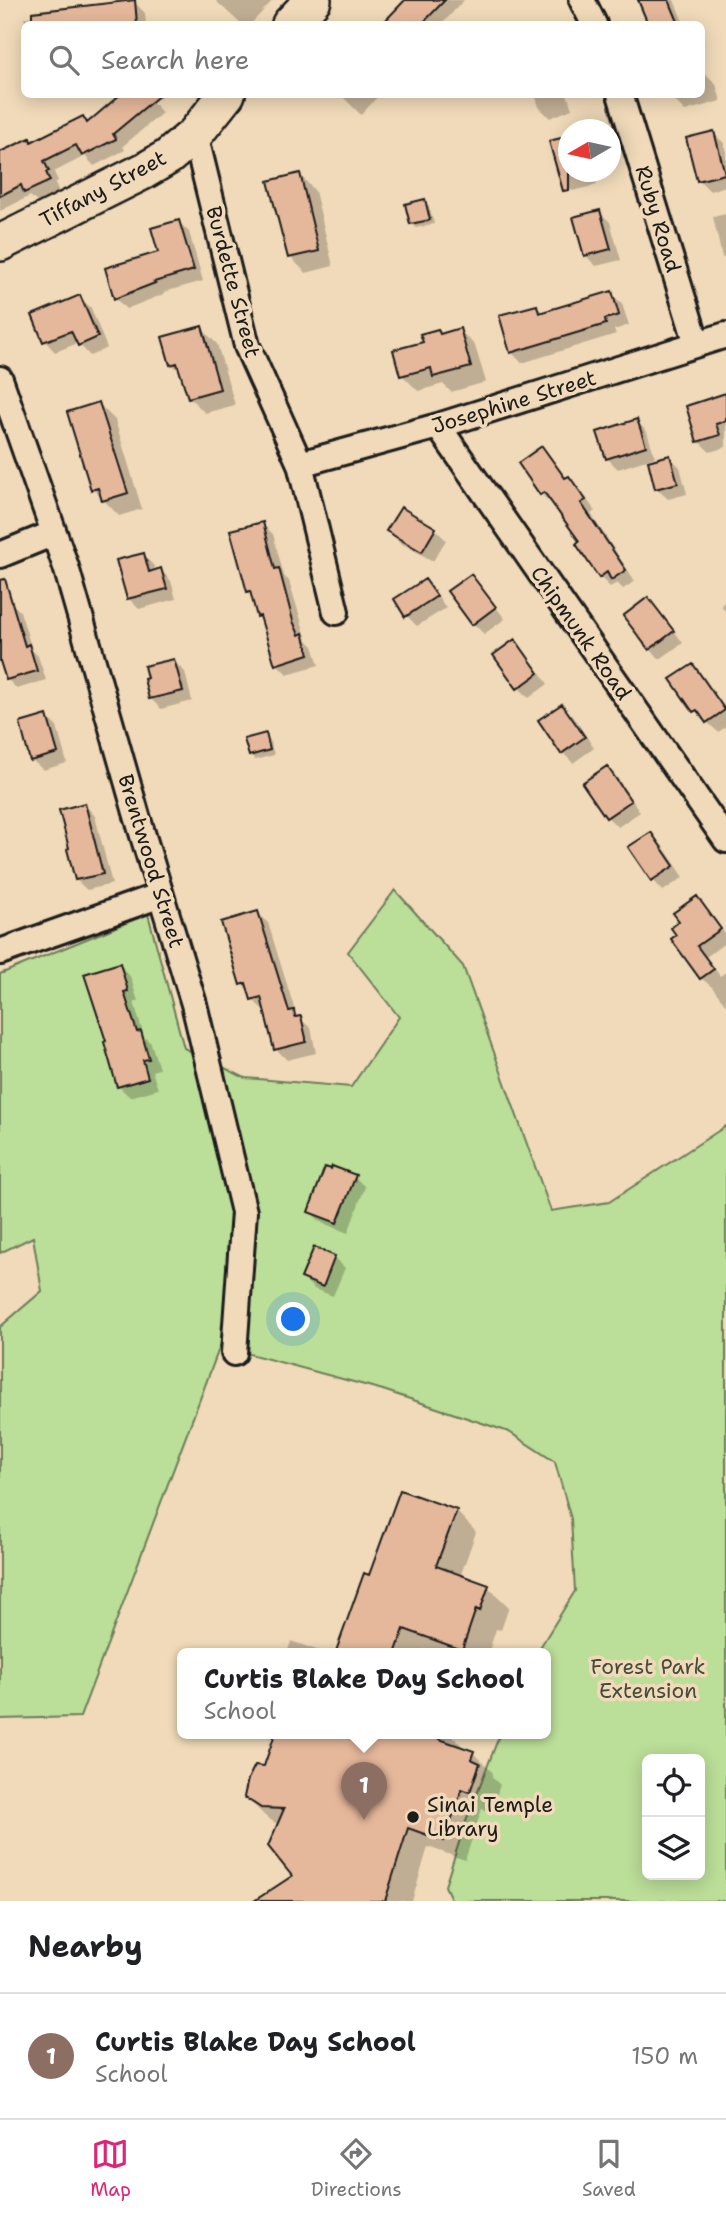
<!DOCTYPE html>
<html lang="en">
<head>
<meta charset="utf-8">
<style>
	body { margin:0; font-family:"Shantell Sans",sans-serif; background:#f6f6f6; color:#202124 }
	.controls { position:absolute; right:21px; bottom:21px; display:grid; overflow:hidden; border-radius:10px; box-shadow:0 4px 18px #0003 }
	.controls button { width:63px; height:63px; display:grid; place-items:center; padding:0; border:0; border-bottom:2px solid #e0e0e0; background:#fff; color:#202124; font:35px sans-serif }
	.compass { position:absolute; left:558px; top:119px; width:63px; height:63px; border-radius:50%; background:#fff; box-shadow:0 4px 18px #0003; rotate:261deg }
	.you { position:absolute; left:294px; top:1320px; width:24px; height:24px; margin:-18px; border:5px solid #fff; border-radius:50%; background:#1a73e8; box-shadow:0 0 0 10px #1a73e833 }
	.badge { display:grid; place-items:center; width:46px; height:46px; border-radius:50%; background:#db2777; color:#fff; font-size:23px; font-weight:700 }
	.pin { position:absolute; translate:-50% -58px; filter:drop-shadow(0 2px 4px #0008) }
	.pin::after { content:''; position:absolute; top:37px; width:24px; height:21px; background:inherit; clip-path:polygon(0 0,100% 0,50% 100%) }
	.popup { position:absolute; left:177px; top:1648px; width:374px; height:91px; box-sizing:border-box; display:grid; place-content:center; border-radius:10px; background:#fff; filter:drop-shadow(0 2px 5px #0005); font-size:23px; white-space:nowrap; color:#757577 }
	.popup b { font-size:26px; color:#202124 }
	.popup::after { content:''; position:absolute; left:50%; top:100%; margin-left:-14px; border:14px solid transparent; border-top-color:#fff }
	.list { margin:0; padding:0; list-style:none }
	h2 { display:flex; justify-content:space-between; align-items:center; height:91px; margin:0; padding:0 28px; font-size:30px }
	h2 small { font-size:23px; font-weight:400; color:#757577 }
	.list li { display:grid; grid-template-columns:46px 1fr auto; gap:21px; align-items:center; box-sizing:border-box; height:126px; padding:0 28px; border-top:2px solid #e0e0e0 }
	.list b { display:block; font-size:26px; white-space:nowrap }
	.list p { margin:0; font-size:23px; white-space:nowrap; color:#757577 }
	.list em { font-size:23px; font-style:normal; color:#757577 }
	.icon { flex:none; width:38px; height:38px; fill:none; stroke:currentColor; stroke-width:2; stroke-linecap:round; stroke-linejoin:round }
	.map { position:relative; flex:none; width:726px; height:1901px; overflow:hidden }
	.search { position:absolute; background:#fff; box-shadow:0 4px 18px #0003; left:21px; right:21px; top:21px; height:77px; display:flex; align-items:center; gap:18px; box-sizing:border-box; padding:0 24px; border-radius:10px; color:#757577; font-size:26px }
	.sheet { height:217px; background:#fff }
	nav { display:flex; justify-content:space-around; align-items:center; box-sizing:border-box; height:98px; border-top:2px solid #e0e0e0; background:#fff; font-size:19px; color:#757577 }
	nav a { display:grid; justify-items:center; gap:4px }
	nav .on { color:#db2777 }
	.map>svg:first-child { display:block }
	.green { fill:#bbde98; stroke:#6c7d5a; stroke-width:2; fill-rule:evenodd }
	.shadow { fill:#0003 }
	.building { fill:#e6b89b; stroke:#1c1c1c; stroke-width:2 }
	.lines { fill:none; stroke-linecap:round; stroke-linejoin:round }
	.minor-casing { stroke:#1c1c1c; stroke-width:30 }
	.secondary-casing { stroke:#1c1c1c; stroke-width:40 }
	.minor { stroke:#f0dab9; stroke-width:24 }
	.secondary { stroke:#f0dab9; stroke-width:35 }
	.poi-dot { fill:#1c1c1c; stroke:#f0dab9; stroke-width:2.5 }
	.labels { text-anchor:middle; stroke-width:7; stroke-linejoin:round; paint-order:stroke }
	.street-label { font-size:21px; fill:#1c1c1c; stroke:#f0dab9 }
	.park-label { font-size:21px; fill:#444c3b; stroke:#f0dab9 }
	.poi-label { font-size:21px; fill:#1c1c1c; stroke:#f0dab9; text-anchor:start }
</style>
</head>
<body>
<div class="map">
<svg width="726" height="1901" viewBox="0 0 726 1901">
	<rect width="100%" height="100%" fill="#f0dab9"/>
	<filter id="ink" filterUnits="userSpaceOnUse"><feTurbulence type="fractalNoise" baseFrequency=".0143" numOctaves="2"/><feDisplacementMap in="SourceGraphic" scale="14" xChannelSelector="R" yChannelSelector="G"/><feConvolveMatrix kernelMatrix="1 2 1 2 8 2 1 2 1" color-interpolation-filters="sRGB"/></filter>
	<g filter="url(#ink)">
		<path class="green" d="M395 890 463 966 551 1211 609 1202 726 1126V1901H452L445 1886 465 1824 500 1734H546V1654H536L575 1591 571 1519 555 1462 509 1432 383 1390 220 1346 80 1717 0 1719V1327L42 1291 33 1237 0 1253V974L148 914 184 1048 245 1078 351 1087 399 1017 348 952ZM647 1759H700V1875H647Z"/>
		<path class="shadow" d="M217 0H273L251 24H241L216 1Z
			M407 0H464L442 24H385Z
			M640 0H674L684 24H650Z
			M134 2 145 13 146 24H26L24 18 61 11Z
			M706 74 716 84 721 101 685 111 675 101 673 94H702V75Z
			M146 94 162 113 123 146 125 150 94 166 85 156 54 172 58 181 55 183 59 192 37 202 30 196 0 211V153L29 140 33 143 83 118 88 124Z
			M340 94H380L361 115Z
			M535 94H567L572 109 550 118 539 107Z
			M713 133 724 143 726 152V186L710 191 699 180Z
			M568 172H593L597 185 572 191 562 181Z
			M300 175 315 191 333 266 306 273 290 257Z
			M424 201 429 206 434 224 416 228 412 224Z
			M599 212 610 222 621 260 596 266 586 256Z
			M726 214V260L722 257 713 217Z
			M179 222 189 232 203 281 164 292V294L126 309 115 298 160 253Z
			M611 293 622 304 629 325 614 330 616 334 522 363 511 352 537 307 544 314Z
			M80 297 91 308 107 348 90 356 78 343 55 352 45 341 34 316Z
			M201 328 217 344 235 405 205 413 189 397 183 375 172 364Z
			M460 330 475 346 486 382 451 392 443 384 418 391 402 375 425 343 438 331 442 335Z
			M726 395V447L710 452 699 442 688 407Z
			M99 404 115 420 142 509 119 516 93 489Z
			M637 421 647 432 655 457 618 469 607 458Z
			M542 448 552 459 566 479 569 478 579 488 595 511 591 514 635 581 623 589 617 583 610 587 600 577 582 542 554 503 552 504 541 494Z
			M670 457 680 467 687 494 668 499 657 489 650 462Z
			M262 524 273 534 284 576 289 581 307 640 313 646 319 665 287 674 277 664 264 621 259 616 253 596 248 591Z
			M435 529 446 540 433 561 399 542 388 531Z
			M143 555 154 566 155 572 161 570 171 581 176 599 139 609 128 598Z
			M471 576 481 587 505 619 484 634 474 624Z
			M425 581 435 592 446 608 417 626 407 616Z
			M648 600 659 610 683 643 660 659 650 649Z
			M726 601V612L721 605Z
			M0 602H10L20 611 32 650 38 656 46 680 17 689 7 679 0 657Z
			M515 642 525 652 548 684 529 698 518 687Z
			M174 661 185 672 192 701 161 709 150 698Z
			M692 666 703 676 726 710V727L718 732 695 711 673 679Z
			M562 706 573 716 594 748 573 763 562 752Z
			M47 717 57 727 67 763 43 770 32 760Z
			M265 735 270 740 274 755 255 760 251 755Z
			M607 768 618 779 640 812 618 827 607 817Z
			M85 805 95 816 112 884 87 890 76 880Z
			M651 834 662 845 684 877 663 891 653 880 630 848Z
			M697 898 726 935V942L706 957 720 976 726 972V1005L712 987 701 978 679 935 682 922Z
			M258 913 268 923 297 1017 311 1028 316 1053 287 1060 276 1049 266 1009 263 1010 252 999 250 992 242 984Z
			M119 965 130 976 138 1001 134 1002 144 1037 151 1043 159 1069 152 1071 158 1089 130 1097 119 1087 106 1043 108 1042Z
			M355 1177 365 1187 348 1233 321 1222 310 1212Z
			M334 1257 345 1268 333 1296 314 1289 303 1278Z
			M456 1511 476 1532 460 1577 488 1587 509 1607 501 1630 496 1629 488 1654H438L424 1649 422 1654H337L370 1577Z
			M291 1641 328 1654H287Z
			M277 1734H451L463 1747V1749L473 1753 493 1773 492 1777 500 1785 491 1812 482 1809 465 1860 428 1847 412 1901H270L294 1877 279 1825 266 1817 246 1797 265 1768Z"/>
		<path class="building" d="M135 0 137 24H32V12Z
			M405 0H445L422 24H382Z
			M638 0H669L679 24H648Z
			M121 94H161L113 134 116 139 82 156 76 145 44 161 49 171 46 172 50 181 24 193 21 185 0 196V152L30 138 31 142 83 116 87 123Z
			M714 131 725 174 697 181 686 138Z
			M569 136V190L563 191 549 141Z
			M300 173 319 251 288 258 268 181Z
			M425 199 430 220 410 224 405 204Z
			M600 210 611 249 584 256 573 217Z
			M179 220 194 270 154 282 155 283 114 299 105 268 158 252 151 228Z
			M612 291 619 315 605 319 606 324 510 353 499 315 537 305 539 313Z
			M80 295 98 337 78 346 71 331 43 342 32 315Z
			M202 326 220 389 188 398 177 363 170 365 162 337Z
			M460 328 471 367 433 377 431 368 400 376 393 350 423 342 420 334 438 329 440 334Z
			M726 393V421L716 424 720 435 697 442 686 406Z
			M99 402 128 493 102 501 98 488 91 490 67 412Z
			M637 419 646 446 606 459 597 432Z
			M542 446 565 478 569 476 586 500 581 503 626 570 611 580 607 572 599 578 576 544 579 541 544 492 540 495 518 463Z
			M670 455 678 483 655 489 648 461Z
			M401 507 436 528 422 552 386 531Z
			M263 522 275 569 279 568 293 621 299 635 303 633 309 654 275 665 260 616 257 617 250 591 247 592 230 530Z
			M144 553 149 572 161 568 167 589 127 599 116 560Z
			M471 574 496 607 472 625 447 591Z
			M5 579 25 646 29 644 37 671 6 680 0 661V580Z
			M425 579 437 596 405 617 394 599Z
			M648 597 674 631 649 650 623 616Z
			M515 639 539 673 517 689 493 655Z
			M174 659 183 691 149 699 144 679 147 678 144 666Z
			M693 664 725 710 706 723 697 710 693 712 670 679Z
			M562 704 585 737 561 754 538 720Z
			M47 715 58 753 30 761 20 723Z
			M266 733 270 750 249 756 244 739Z
			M607 766 631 801 606 818 582 783Z
			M85 803 103 874 75 880 67 849 69 848 59 810Z
			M651 832 674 866 651 881 628 847Z
			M697 896 721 929 697 946 714 969 700 979 671 939 676 935 671 928 679 921 673 913Z
			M258 911 289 1011 294 1010 295 1017 301 1016 306 1038V1042L274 1050 261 997 251 1000 246 983 240 985 221 922Z
			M120 963 128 991 124 992 137 1032 141 1031 149 1059 143 1060 148 1078 117 1087 104 1042 106 1041 84 974Z
			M332 1166 356 1175 337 1223 308 1212 325 1167 331 1169Z
			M314 1247 335 1256 323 1287 301 1278Z
			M400 1490 457 1510 436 1566 489 1585 480 1611 476 1609 462 1650 404 1629 395 1654H335L364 1573 369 1575Z
			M275 1734H441L439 1739 474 1751 471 1759 480 1763 470 1792 462 1789 444 1841 408 1828 385 1901H254L292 1876 268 1846 284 1809 261 1808 244 1797 248 1779 255 1765 264 1766Z"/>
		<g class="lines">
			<defs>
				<path id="minor" d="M582 0 594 24
					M620 94 697 344
					M195 134 247 346 300 464 336 612
					M0 379 66 567 137 816 194 1004 244 1212 234 1353
					M438 426 726 840
					M300 464 438 426 726 335
					M0 555 54 533
					M0 952 161 895"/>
				<path id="secondary" d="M290 24 313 0
					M0 243 144 171 168 157 195 134 227 94"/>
			</defs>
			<use href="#minor" class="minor-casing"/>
			<use href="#secondary" class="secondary-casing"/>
			<use href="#minor" class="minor"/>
			<use href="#secondary" class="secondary"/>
		</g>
	</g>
	<circle class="poi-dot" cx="413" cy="1817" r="7"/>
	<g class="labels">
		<g class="street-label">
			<text transform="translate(103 189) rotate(-28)" y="7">Tiffany Street</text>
			<text transform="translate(658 219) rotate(73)" y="7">Ruby Road</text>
			<text transform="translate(233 282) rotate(75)" y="7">Burdette Street</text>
			<text transform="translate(514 402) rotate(-17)" y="7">Josephine Street</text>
			<text transform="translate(581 633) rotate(55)" y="7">Chipmunk Road</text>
			<text transform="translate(151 861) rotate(73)" y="7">Brentwood Street</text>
		</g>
		<g class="park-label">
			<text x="648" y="1674">Forest Park<tspan x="648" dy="24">Extension</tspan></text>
		</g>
		<g class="poi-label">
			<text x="427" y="1812">Sinai Temple<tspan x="427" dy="24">Library</tspan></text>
		</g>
	</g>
</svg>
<div class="controls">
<button><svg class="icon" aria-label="locate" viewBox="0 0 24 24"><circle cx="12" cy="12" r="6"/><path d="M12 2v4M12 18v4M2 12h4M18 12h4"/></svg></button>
<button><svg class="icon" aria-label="layers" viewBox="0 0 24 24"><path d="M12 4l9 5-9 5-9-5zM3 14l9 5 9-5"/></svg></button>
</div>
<svg class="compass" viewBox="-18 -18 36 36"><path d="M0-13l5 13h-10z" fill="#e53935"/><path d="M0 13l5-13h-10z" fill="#757577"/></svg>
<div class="you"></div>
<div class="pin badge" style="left:364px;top:1820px;background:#8d6e63">1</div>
<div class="popup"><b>Curtis Blake Day School</b>School</div>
<div class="search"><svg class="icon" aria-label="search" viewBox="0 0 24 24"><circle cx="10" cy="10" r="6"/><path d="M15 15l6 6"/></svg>Search here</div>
</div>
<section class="sheet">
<h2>Nearby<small></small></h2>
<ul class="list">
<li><span class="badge" style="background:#8d6e63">1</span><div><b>Curtis Blake Day School</b><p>School</p></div><em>150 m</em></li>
</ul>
</section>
<nav>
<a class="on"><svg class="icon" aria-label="map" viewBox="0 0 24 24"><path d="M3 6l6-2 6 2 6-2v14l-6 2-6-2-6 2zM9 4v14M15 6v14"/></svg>Map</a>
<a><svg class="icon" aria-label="directions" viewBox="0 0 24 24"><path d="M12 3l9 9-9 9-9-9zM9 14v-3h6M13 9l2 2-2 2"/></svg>Directions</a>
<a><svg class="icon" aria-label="saved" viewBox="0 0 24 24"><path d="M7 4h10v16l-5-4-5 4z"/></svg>Saved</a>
</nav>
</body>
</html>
